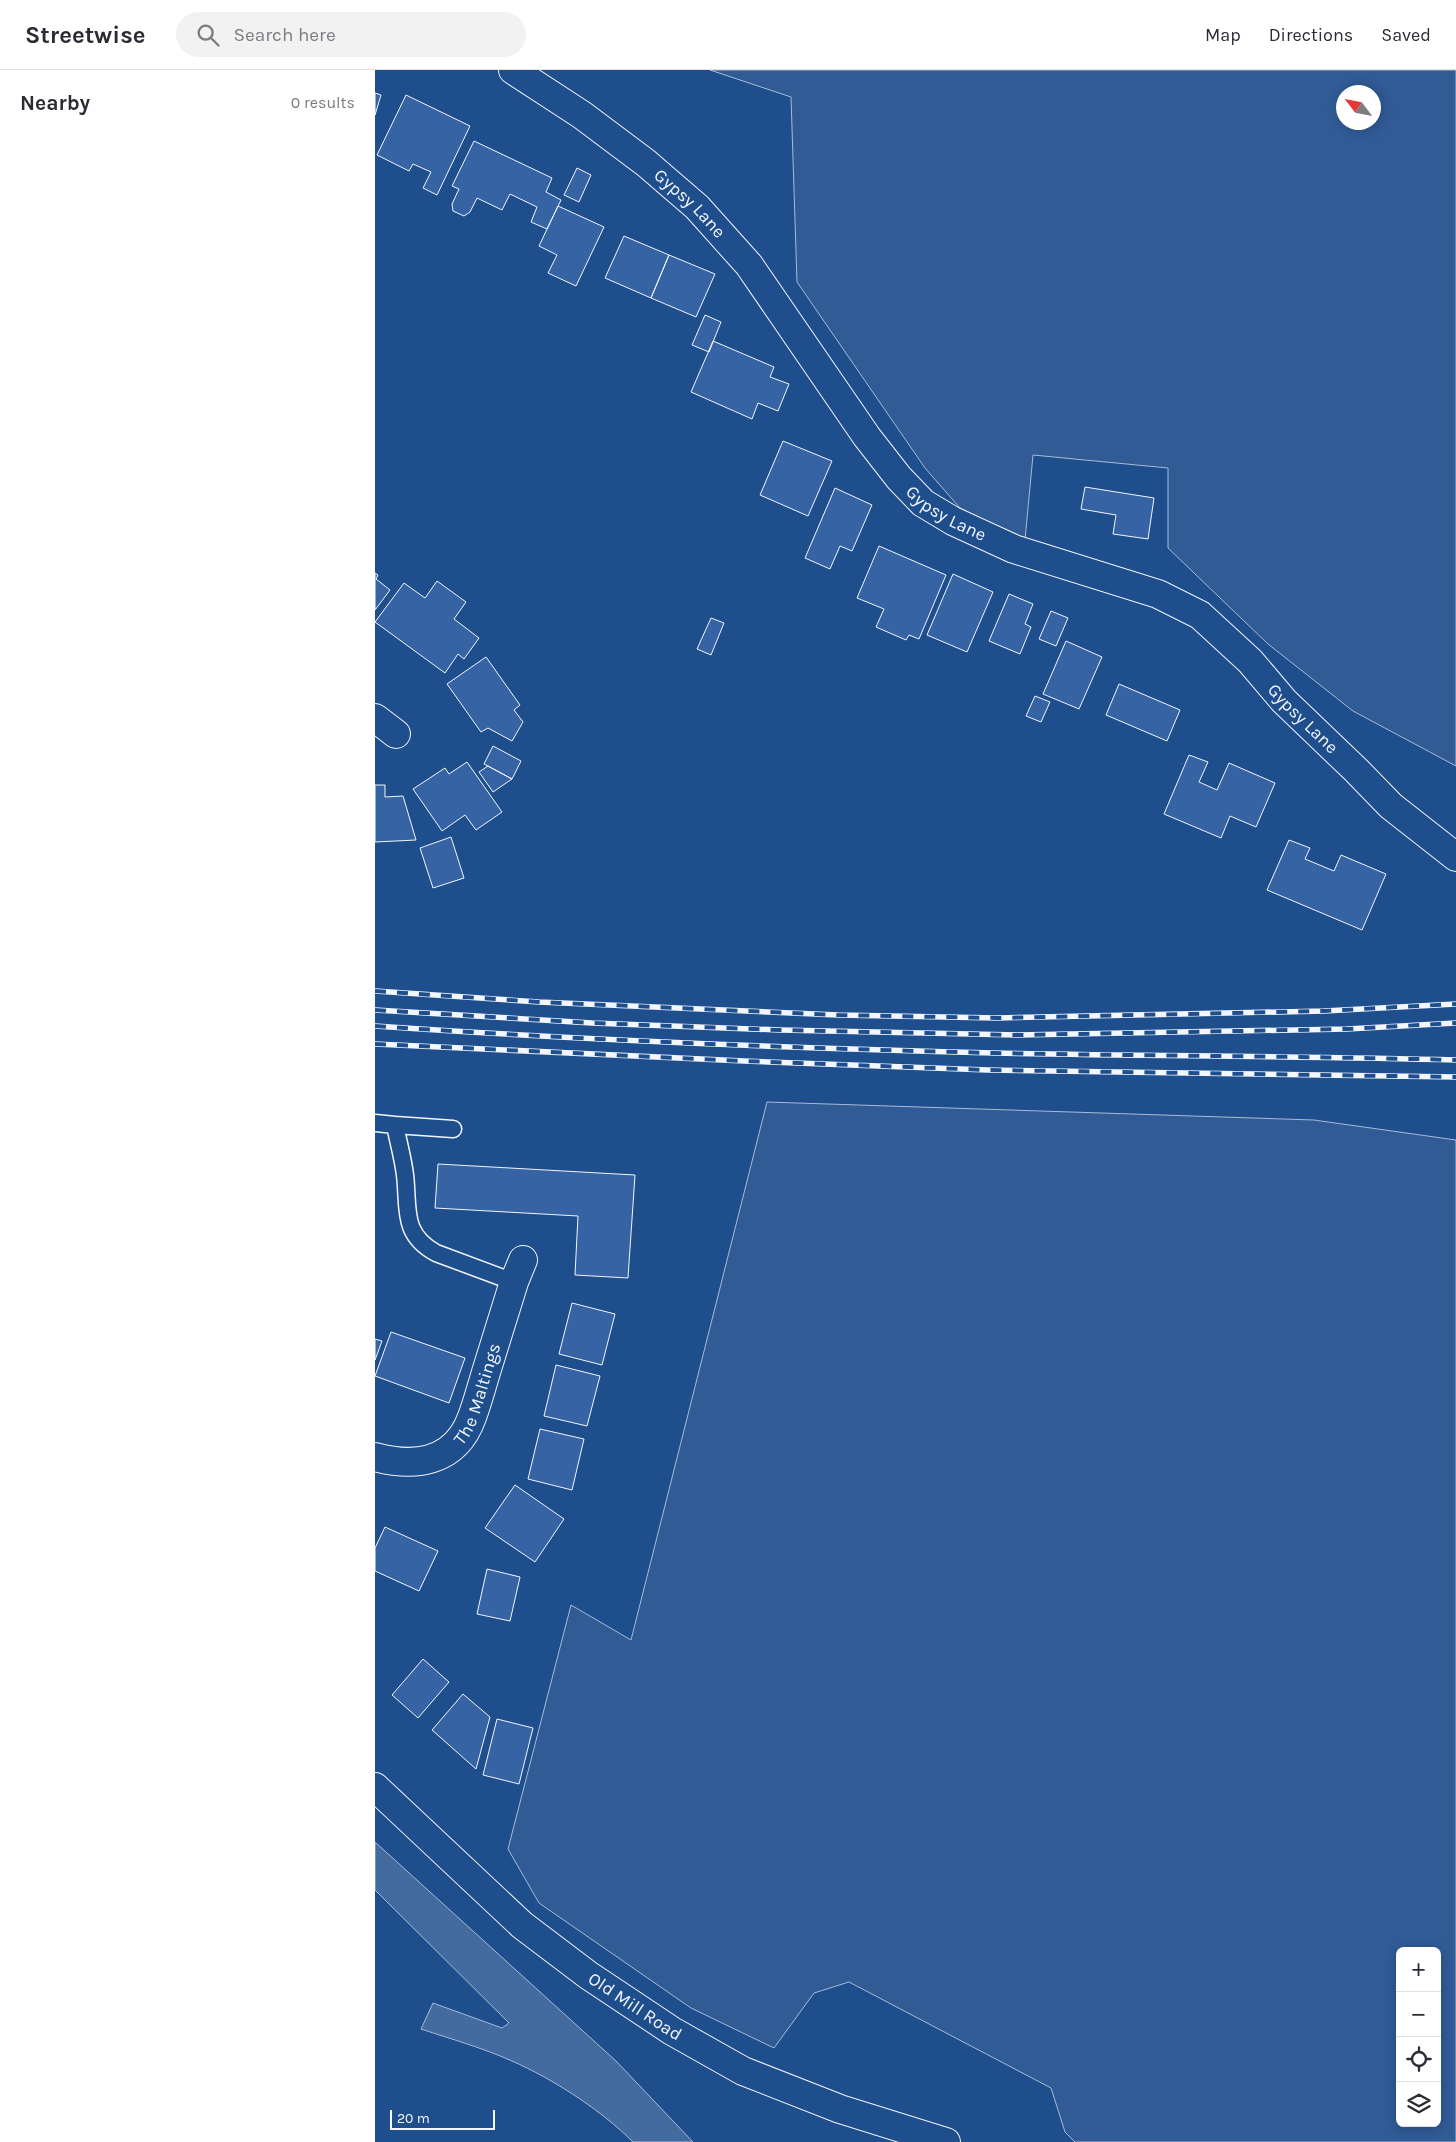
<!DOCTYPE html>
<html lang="en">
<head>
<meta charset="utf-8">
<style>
	body { margin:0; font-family:Karla,sans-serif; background:#f2f2f3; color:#2b2b33 }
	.controls { position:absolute; right:15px; bottom:15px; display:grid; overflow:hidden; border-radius:8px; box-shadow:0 2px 12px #0003 }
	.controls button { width:45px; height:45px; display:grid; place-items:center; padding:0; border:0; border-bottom:1px solid #e1e1e2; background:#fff; color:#2b2b33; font:25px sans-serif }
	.compass { position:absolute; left:961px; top:15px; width:45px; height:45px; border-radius:50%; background:#fff; box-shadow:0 2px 12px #0003; rotate:302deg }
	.scale { position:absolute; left:15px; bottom:12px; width:105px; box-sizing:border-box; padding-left:5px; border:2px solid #f2f6ff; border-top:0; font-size:14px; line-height:18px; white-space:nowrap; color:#f2f6ff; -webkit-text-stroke:4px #1f4e8c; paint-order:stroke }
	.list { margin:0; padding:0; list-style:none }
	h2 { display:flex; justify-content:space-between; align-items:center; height:65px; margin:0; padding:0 20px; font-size:21px }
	h2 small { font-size:16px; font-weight:400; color:#7c7c81 }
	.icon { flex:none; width:28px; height:28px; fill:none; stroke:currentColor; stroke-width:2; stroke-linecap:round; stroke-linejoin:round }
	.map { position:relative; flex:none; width:1081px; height:2072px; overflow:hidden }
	header { display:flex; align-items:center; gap:30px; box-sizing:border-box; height:70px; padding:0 25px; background:#fff; border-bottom:1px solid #e1e1e2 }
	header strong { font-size:24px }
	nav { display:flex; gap:28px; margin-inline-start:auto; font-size:18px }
	.search { width:350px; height:45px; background:#f2f2f3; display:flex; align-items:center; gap:12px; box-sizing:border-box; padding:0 18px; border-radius:28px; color:#7c7c81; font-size:19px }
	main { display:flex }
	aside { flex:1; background:#fff }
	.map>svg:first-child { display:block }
	.green { fill:#305b95; stroke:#a8bbd7; fill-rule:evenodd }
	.water { fill:#446ba0; stroke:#a8bbd7 }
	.building { fill:#3563a3; stroke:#f2f6ff }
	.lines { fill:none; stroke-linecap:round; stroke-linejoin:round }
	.lane-casing { stroke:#f2f6ff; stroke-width:19 }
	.street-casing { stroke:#f2f6ff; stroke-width:30 }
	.secondary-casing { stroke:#f2f6ff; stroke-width:30 }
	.lane { stroke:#1f4e8c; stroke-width:16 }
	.street { stroke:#1f4e8c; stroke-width:28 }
	.secondary { stroke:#1f4e8c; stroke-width:28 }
	.rail-casing { stroke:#f2f6ff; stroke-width:5.5 }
	.rail { stroke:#1f4e8c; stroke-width:4; stroke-dasharray:11; stroke-linecap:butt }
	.labels { text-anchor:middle; stroke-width:4; stroke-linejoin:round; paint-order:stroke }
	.street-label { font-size:18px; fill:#f2f6ff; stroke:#1f4e8c }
</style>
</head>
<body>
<header>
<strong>Streetwise</strong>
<div class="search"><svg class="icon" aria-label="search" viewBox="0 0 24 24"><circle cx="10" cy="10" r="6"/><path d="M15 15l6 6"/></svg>Search here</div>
<nav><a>Map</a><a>Directions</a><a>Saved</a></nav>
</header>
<main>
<aside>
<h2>Nearby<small>0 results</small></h2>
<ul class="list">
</ul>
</aside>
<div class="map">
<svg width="1081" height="2072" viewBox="0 0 1081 2072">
	<rect width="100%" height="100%" fill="#1f4e8c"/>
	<path class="green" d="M335 0H1081V696L978 641 893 574 793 478V398L658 385 650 470 585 438 550 398 422 212 416 27ZM968 22H998V52H968Z
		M392 1032 939 1050 1081 1070V2072H700L690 2062 676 2018 474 1912 439 1923 399 1978 316 1938 164 1833 133 1779 196 1535 256 1570ZM1025 1881H1062V2053H1025Z"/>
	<path class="water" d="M0 1772 241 1991 318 2072H258C226 2040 178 2009 137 1991 108 1978 76 1969 46 1959L58 1933 127 1958 134 1953 0 1820Z"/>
	<path class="building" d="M0 23 6 25 0 45Z
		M31 25 95 56 62 125 48 118 56 102 38 94 34 101 2 85Z
		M99 71 177 108 171 122 186 130 172 159 156 152 162 137 135 124 127 140 102 128 95 142 89 146 78 141 77 134 84 119 77 116Z
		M202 98 216 105 204 132 189 125Z
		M183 136 229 157 201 216 173 203 182 185 164 176Z
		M249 166 294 185 276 228 230 208Z
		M294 185 340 204 321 247 276 228Z
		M330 245 346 252 334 282 317 275Z
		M338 271 399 297 395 307 414 314 403 341 383 333 377 349 316 322Z
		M408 371 457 391 433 446 385 425Z
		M710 417 779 428 773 469 738 464 741 445 706 439Z
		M460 418 497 435 477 481 465 476 455 499 430 488Z
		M504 476 571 505 544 569 534 565 531 570 501 557 509 539 482 528Z
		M0 503 3 505 1 509 15 520 0 540Z
		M578 504 618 522 592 582 552 565Z
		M62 511 91 532 79 549 104 568 89 589 83 584 70 603 0 552 29 513 50 528Z
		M634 524 658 534 650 554 656 557 645 584 614 571Z
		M676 541 693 548 681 576 664 569Z
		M336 548 349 553 336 585 322 579Z
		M691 571 727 587 704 639 668 624Z
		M111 587 145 635 139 640 148 652 137 671 113 658 106 662 72 614Z
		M744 614 805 640 792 671 731 645Z
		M660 626 675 632 666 652 651 646Z
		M118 676 146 691 137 709 109 694Z
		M814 685 833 692 824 712 842 720 854 693 900 713 881 757 855 746 846 768 789 744Z
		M92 692 127 742 101 760 90 745 67 761 38 719 70 698 74 704Z
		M113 696 137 709 118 722 104 702Z
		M0 715H10V727L28 726 41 770 0 772Z
		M76 767 89 808 58 818 45 778Z
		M914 770 935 778 930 789 959 801 966 785 1011 804 987 860 892 820Z
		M63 1094 260 1105 253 1208 200 1205 203 1146 60 1138Z
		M197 1233 240 1244 227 1295 184 1284Z
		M16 1262 90 1288 74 1333 0 1306Z
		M0 1269 7 1271 0 1290Z
		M181 1295 225 1306 212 1356 169 1346Z
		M165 1359 209 1369 197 1420 153 1409Z
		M140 1415 189 1449 160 1492 110 1458Z
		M10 1457 63 1481 44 1521 0 1501V1478Z
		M112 1499 145 1507 135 1551 102 1544Z
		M48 1589 74 1612 43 1648 17 1625Z
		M88 1624 115 1647 101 1699 57 1660Z
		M122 1649 158 1658 144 1714 108 1705Z"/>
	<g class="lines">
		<defs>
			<path id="lane" d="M0 1053 20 1055
				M78 1059 20 1055C23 1071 28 1088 30 1105 34 1138 26 1164 61 1183L139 1212"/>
			<g id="street">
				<path id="s1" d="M138 0 207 45 271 93 322 137 374 195 492 367 524 408 548 433 578 451 639 479 783 524 825 545 875 591 909 631 981 700 1016 736 1081 787"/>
				<path d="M0 648 21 664"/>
				<path id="s2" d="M0 1387C41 1398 81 1392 97 1347 103 1331 107 1315 112 1299 121 1270 130 1241 139 1212L148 1190"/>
			</g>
			<g id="secondary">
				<path id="s3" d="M0 1717 147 1855 213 1905 297 1961 368 2001 465 2039 571 2072"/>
			</g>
		</defs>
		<use href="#lane" class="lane-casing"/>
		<use href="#street" class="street-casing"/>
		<use href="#secondary" class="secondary-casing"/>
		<use href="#lane" class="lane"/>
		<use href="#street" class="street"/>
		<use href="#secondary" class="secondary"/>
		<defs>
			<path id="rail" d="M0 921 164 932 463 945 622 948 949 941 1081 934
				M0 940 217 953 405 960 643 965 972 959 1081 953
				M0 956C206 970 413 978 619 983 773 986 927 986 1081 990
				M0 974 369 991 613 1000 1081 1007"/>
		</defs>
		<use href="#rail" class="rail-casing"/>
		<use href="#rail" class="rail"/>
	</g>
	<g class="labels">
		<g class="street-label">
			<text dy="6" stroke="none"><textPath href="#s1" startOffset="222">Gypsy Lane</textPath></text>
			<text dy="6" stroke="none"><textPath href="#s1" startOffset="628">Gypsy Lane</textPath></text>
			<text dy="6" stroke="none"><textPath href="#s1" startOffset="1049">Gypsy Lane</textPath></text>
			<text dy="6" stroke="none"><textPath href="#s2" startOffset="141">The Maltings</textPath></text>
			<text dy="6" stroke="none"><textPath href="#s3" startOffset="341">Old Mill Road</textPath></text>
		</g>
	</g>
</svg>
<div class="controls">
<button>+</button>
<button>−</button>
<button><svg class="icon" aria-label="locate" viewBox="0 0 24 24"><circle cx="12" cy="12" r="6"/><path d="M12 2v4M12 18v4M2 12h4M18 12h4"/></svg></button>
<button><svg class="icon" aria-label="layers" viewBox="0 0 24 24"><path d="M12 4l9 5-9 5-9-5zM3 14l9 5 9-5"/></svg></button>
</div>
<svg class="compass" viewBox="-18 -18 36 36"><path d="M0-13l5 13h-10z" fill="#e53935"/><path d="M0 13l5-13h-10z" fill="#7c7c81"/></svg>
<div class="scale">20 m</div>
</div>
</main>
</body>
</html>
